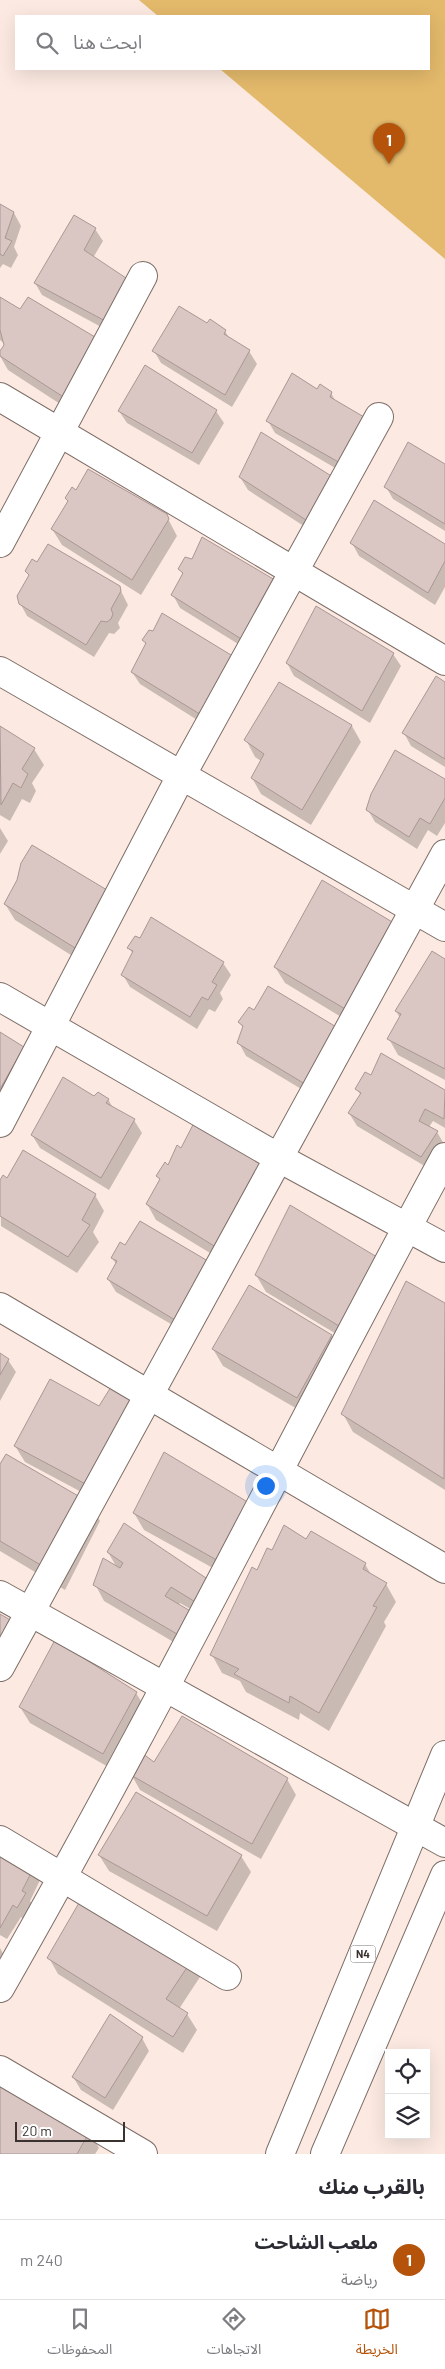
<!DOCTYPE html>
<html lang="ar">
<head>
<meta charset="utf-8">
<style>
	body { margin:0; font-family:Barlow,"Noto Sans Arabic",sans-serif; background:#f2f2f3; color:#2b2b33; direction:rtl }
	.controls { position:absolute; right:15px; bottom:15px; display:grid; overflow:hidden; border-radius:0px; box-shadow:0 5px 20px #0002 }
	.controls button { width:45px; height:45px; display:grid; place-items:center; padding:0; border:0; border-bottom:1px solid #e1e1e2; background:#fff; color:#2b2b33; font:25px sans-serif }
	.scale { position:absolute; left:15px; bottom:12px; width:110px; box-sizing:border-box; padding-left:5px; border:2px solid #39322f; border-top:0; font-size:14px; line-height:18px; white-space:nowrap; color:#39322f; -webkit-text-stroke:4px #fff; paint-order:stroke }
	.you { position:absolute; left:265px; top:1485px; width:18px; height:18px; margin:-12px; border:4px solid #fff; border-radius:50%; background:#1a73e8; box-shadow:0 0 0 8px #1a73e833 }
	.badge { display:grid; place-items:center; width:32px; height:32px; border-radius:50%; background:#b45309; color:#fff; font-size:16px; font-weight:700 }
	.pin { position:absolute; translate:-50% -41px; filter:drop-shadow(0 1px 2px #0008) }
	.pin::after { content:''; position:absolute; top:26px; width:18px; height:15px; background:inherit; clip-path:polygon(0 0,100% 0,50% 100%) }
	.list { margin:0; padding:0; list-style:none }
	h2 { display:flex; justify-content:space-between; align-items:center; height:65px; margin:0; padding:0 20px; font-size:21px }
	h2 small { font-size:16px; font-weight:400; color:#7c7c81 }
	.list li { display:grid; grid-template-columns:32px 1fr auto; gap:15px; align-items:center; box-sizing:border-box; height:80px; padding:0 20px; border-top:1px solid #e1e1e2 }
	.list b { display:block; font-size:19px; white-space:nowrap }
	.list p { margin:0; font-size:16px; white-space:nowrap; color:#7c7c81 }
	.list em { font-size:16px; font-style:normal; color:#7c7c81 }
	.icon { flex:none; width:28px; height:28px; fill:none; stroke:currentColor; stroke-width:2; stroke-linecap:round; stroke-linejoin:round }
	.map { position:relative; flex:none; width:445px; height:2154px; overflow:hidden; direction:ltr }
	.search { position:absolute; background:#fff; box-shadow:0 5px 20px #0002; left:15px; right:15px; top:15px; height:55px; display:flex; align-items:center; gap:12px; box-sizing:border-box; padding:0 18px; border-radius:0px; color:#7c7c81; font-size:19px }
	.sheet { height:145px; background:#fff }
	nav { display:flex; justify-content:space-around; align-items:center; box-sizing:border-box; height:70px; border-top:1px solid #e1e1e2; background:#fff; font-size:14px; color:#7c7c81 }
	nav a { display:grid; justify-items:center; gap:2px }
	nav .on { color:#b45309 }
	.map>svg:first-child { display:block }
	.green { fill:#e3b96b }
	.shadow { fill:#0003 }
	.building { fill:#dac6c3; stroke:#aa9795 }
	.lines { fill:none; stroke-linecap:round; stroke-linejoin:round }
	.minor-casing { stroke:#7d6e67; stroke-width:30 }
	.highway-casing { stroke:#7d6e67; stroke-width:30 }
	.minor { stroke:#fff; stroke-width:28 }
	.highway { stroke:#fff; stroke-width:28 }
	.labels { text-anchor:middle; stroke-width:4.5; stroke-linejoin:round; paint-order:stroke }
	.shield { fill:#fff; stroke:#74706d; stroke-width:1 }
	.shield-label { font-size:11px; font-weight:bold; fill:#39322f }
</style>
</head>
<body>
<div class="map">
<svg width="445" height="2154" viewBox="0 0 445 2154">
	<rect width="100%" height="100%" fill="#fceae2"/>
	<path class="green" d="M139 0H445V259L220 69H429V16H158Z"/>
	<path class="shadow" d="M0 205 14 213 21 226 14 247 18 255 11 268 3 264 0 268Z
		M95 229 103 241 93 258 116 335 42 295 35 283Z
		M0 299 77 415 8 370 0 356 6 345 0 340Z
		M208 325 225 331 229 338 249 351 257 364 232 407 161 363 154 351Z
		M317 391 331 393 336 402 349 476 275 433 268 421Z
		M119 411H216L224 423 199 465 127 423Z
		M445 465V531L393 499 386 487Z
		M240 477 332 478 313 532 248 490Z
		M76 491 166 515 177 536 141 595 62 545 52 529 68 503 66 498Z
		M352 543 445 545V587L435 605 359 556Z
		M186 558 251 652 180 608 173 595 183 575 180 569Z
		M37 563 119 587 128 605 118 623 120 628 114 634 109 633 94 657 27 616 20 603 30 577 26 571Z
		M149 631 210 728 140 684 132 672 146 645 144 640Z
		M393 654 401 666 370 723 294 676 287 663Z
		M280 683 352 726 361 742 311 825 261 794 252 778 261 761 255 757 246 740Z
		M445 683V767L411 746 404 733Z
		M0 727 34 749 44 765 32 783 36 791 30 803 22 799 10 821 0 815Z
		M445 780V823L437 836 428 830 417 849 375 822 368 810Z
		M0 828 8 841 0 854Z
		M322 882 361 1029 285 983 275 967Z
		M116 897 126 913 114 928 116 932 109 944 106 942 90 967 15 920 5 904Z
		M129 948 223 963 231 975 220 993 223 999 215 1012 209 1009 197 1029 130 987 123 975 133 954Z
		M445 960V1080L398 1055 389 1039 400 1018 396 1011Z
		M255 1011 313 1096 246 1056 239 1043 244 1029 239 1022Z
		M0 1033 23 1047 32 1064 0 1121Z
		M381 1055 445 1092V1128L433 1121 429 1127 437 1132 444 1144 428 1168 357 1126 349 1113 361 1096 357 1089 371 1077Z
		M94 1098 108 1099 113 1108 134 1120 142 1133 109 1190 40 1148 32 1135Z
		M169 1167 228 1264 156 1220 147 1204 160 1180 158 1176Z
		M8 1180 95 1195 104 1211 93 1232 99 1242 77 1273 1 1226 0 1182Z
		M121 1243 188 1334 116 1292 108 1279 116 1264 112 1258Z
		M376 1258 348 1341 266 1292 256 1275Z
		M406 1282 445 1304V1490L353 1432 343 1414Z
		M249 1287 332 1336 341 1352 306 1414 223 1366 213 1349Z
		M0 1355 8 1360 16 1372 0 1401Z
		M99 1407 102 1503 25 1462 15 1446Z
		M165 1454 231 1578 144 1530 134 1513Z
		M0 1466 91 1505 100 1521 65 1590 0 1551Z
		M272 1551 365 1564 372 1576 386 1584 396 1602 384 1622 386 1626 329 1731 300 1713 299 1720 246 1692 240 1681 222 1673 212 1655 258 1572Z
		M108 1552 208 1581 206 1618 180 1603 178 1606 187 1650 104 1601 95 1584 117 1568Z
		M136 1693 146 1709 112 1769 30 1723 20 1707Z
		M155 1763 287 1779 296 1795 261 1859 140 1790 131 1774Z
		M0 1848 33 1868 40 1880 30 1901 33 1906 25 1920 21 1917 7 1939 0 1935Z
		M99 1855 241 1856 251 1872 217 1931 109 1871Z
		M0 1948 7 1961 0 1974Z
		M49 1958 191 1961 200 1977 179 2009 187 2014 197 2030 183 2053 58 1974Z
		M142 2038 149 2051 113 2110 81 2090 73 2077Z
		M89 2131 99 2148 95 2154H0Z"/>
	<path class="building" d="M0 204 14 212 5 238 12 241 3 256 0 254Z
		M74 215 96 228 84 250 132 282 109 323 34 283Z
		M0 297 20 309 28 297 100 340 68 400 0 356V351L4 345 0 330Z
		M179 306 207 323 210 319 226 330 224 334 250 350 225 395 152 351Z
		M145 365 217 410 192 453 118 411Z
		M292 373 317 389 320 384 332 392 330 397 364 417 342 464 266 421Z
		M261 432 333 477 306 520 239 477Z
		M408 442 445 464V524L384 487Z
		M88 469 167 514 169 519 132 580 51 529 68 501 65 498 72 487 76 490Z
		M374 500 445 544V561L428 593 350 543Z
		M202 537 280 583 243 640 171 595 183 573 178 569 185 557 192 559Z
		M48 544 120 586 121 591 111 609 113 614 111 619 107 622 101 621 86 645 19 604 17 596 29 575 25 571 32 559 37 562Z
		M316 606 394 653 362 711 286 663Z
		M162 613 236 658 203 716 131 672 146 643 142 640 149 630 153 631Z
		M436 676 445 682V759L402 733Z
		M279 682 352 725 302 810 251 778 264 754 244 740Z
		M0 726 35 748 22 769 28 774 21 788 13 783 1 805Z
		M395 750 445 779V798L430 824 420 818 409 837 366 810 371 794Z
		M32 845 117 896 80 951 4 904 17 880 21 863Z
		M322 880 399 926 352 1013 274 967Z
		M151 917 224 962 212 982 217 985 208 1000 202 997 190 1017 121 975 133 951 127 948 135 936 140 938Z
		M432 951 445 959V1069L387 1039 401 1014 395 1011Z
		M268 986 338 1028 305 1084 237 1043 243 1026 238 1022 249 1007 254 1010Z
		M0 1032 24 1047 0 1089Z
		M381 1053 445 1090 444 1119 425 1109 419 1121 438 1131 421 1157 348 1113 361 1093 355 1089 365 1072 371 1075Z
		M63 1077 94 1096 98 1092 109 1099 106 1103 135 1119 101 1178 31 1135Z
		M197 1117 270 1161 219 1249 146 1204 160 1179 156 1176 165 1162 168 1165 177 1145 181 1148Z
		M23 1150 96 1194 82 1220 90 1225 68 1257 0 1216V1180L3 1175 7 1178Z
		M290 1205 377 1257 339 1326 255 1275Z
		M140 1221 213 1264 180 1323 107 1279 117 1261 111 1258 120 1242 125 1245Z
		M406 1281 445 1303 444 1479 341 1414Z
		M249 1285 332 1335 297 1398 212 1349Z
		M0 1353 9 1359 0 1375Z
		M50 1379 99 1406 116 1379 144 1397 93 1488 14 1446Z
		M164 1452 256 1507 222 1563 133 1513Z
		M6 1454 92 1504 56 1574 0 1541V1464Z
		M124 1523 209 1580 197 1603 171 1587 165 1596 192 1612 177 1634 93 1585 103 1558 120 1568 123 1563 107 1552Z
		M284 1525 306 1539 311 1531 366 1563 363 1569 387 1583 373 1606 377 1607 319 1713 290 1696 289 1703 234 1674 239 1669 210 1655 252 1567 257 1570 267 1548 272 1550Z
		M0 1614 19 1625 0 1655Z
		M55 1640 137 1692 103 1754 19 1707Z
		M182 1716 288 1778 252 1844 129 1774 142 1753 154 1762Z
		M136 1792 242 1855 207 1916 98 1855Z
		M0 1846 34 1867 22 1891 26 1893 17 1908 13 1905 0 1928Z
		M83 1896 192 1960 166 1999 188 2013 173 2037 47 1958Z
		M110 2014 143 2037 105 2098 72 2077Z
		M0 2077 90 2131 77 2154H0Z"/>
	<g class="lines">
		<defs>
			<path id="minor" d="M0 397 445 661
				M0 543 143 276
				M0 671 445 927
				M0 997 279 1158 445 1248
				M0 1123 181 776 379 417
				M0 1307 445 1569
				M0 1595 445 1843
				M0 1667 445 854
				M0 1840 227 1976
				M0 1988C156 1715 295 1433 445 1157
				M0 2070 143 2154"/>
			<path id="highway" d="M280 2154 445 1755
				M325 2154 445 1875"/>
		</defs>
		<use href="#minor" class="minor-casing"/>
		<use href="#highway" class="highway-casing"/>
		<use href="#minor" class="minor"/>
		<use href="#highway" class="highway"/>
	</g>
	<g class="labels">
		<rect class="shield" x="350.5" y="1945.5" width="25" height="17" rx="4"/>
		<g class="shield-label">
			<text x="363" y="1958">N4</text>
		</g>
	</g>
</svg>
<div class="controls">
<button><svg class="icon" aria-label="locate" viewBox="0 0 24 24"><circle cx="12" cy="12" r="6"/><path d="M12 2v4M12 18v4M2 12h4M18 12h4"/></svg></button>
<button><svg class="icon" aria-label="layers" viewBox="0 0 24 24"><path d="M12 4l9 5-9 5-9-5zM3 14l9 5 9-5"/></svg></button>
</div>
<div class="scale">20 m</div>
<div class="you"></div>
<div class="pin badge" style="left:389px;top:164px">1</div>
<div class="search"><svg class="icon" aria-label="search" viewBox="0 0 24 24"><circle cx="10" cy="10" r="6"/><path d="M15 15l6 6"/></svg>ابحث هنا</div>
</div>
<section class="sheet">
<h2>بالقرب منك<small></small></h2>
<ul class="list">
<li><span class="badge">1</span><div><b>ملعب الشاحت</b><p>رياضة</p></div><em>240 m</em></li>
</ul>
</section>
<nav>
<a class="on"><svg class="icon" aria-label="map" viewBox="0 0 24 24"><path d="M3 6l6-2 6 2 6-2v14l-6 2-6-2-6 2zM9 4v14M15 6v14"/></svg>الخريطة</a>
<a><svg class="icon" aria-label="directions" viewBox="0 0 24 24"><path d="M12 3l9 9-9 9-9-9zM9 14v-3h6M13 9l2 2-2 2"/></svg>الاتجاهات</a>
<a><svg class="icon" aria-label="saved" viewBox="0 0 24 24"><path d="M7 4h10v16l-5-4-5 4z"/></svg>المحفوظات</a>
</nav>
</body>
</html>
